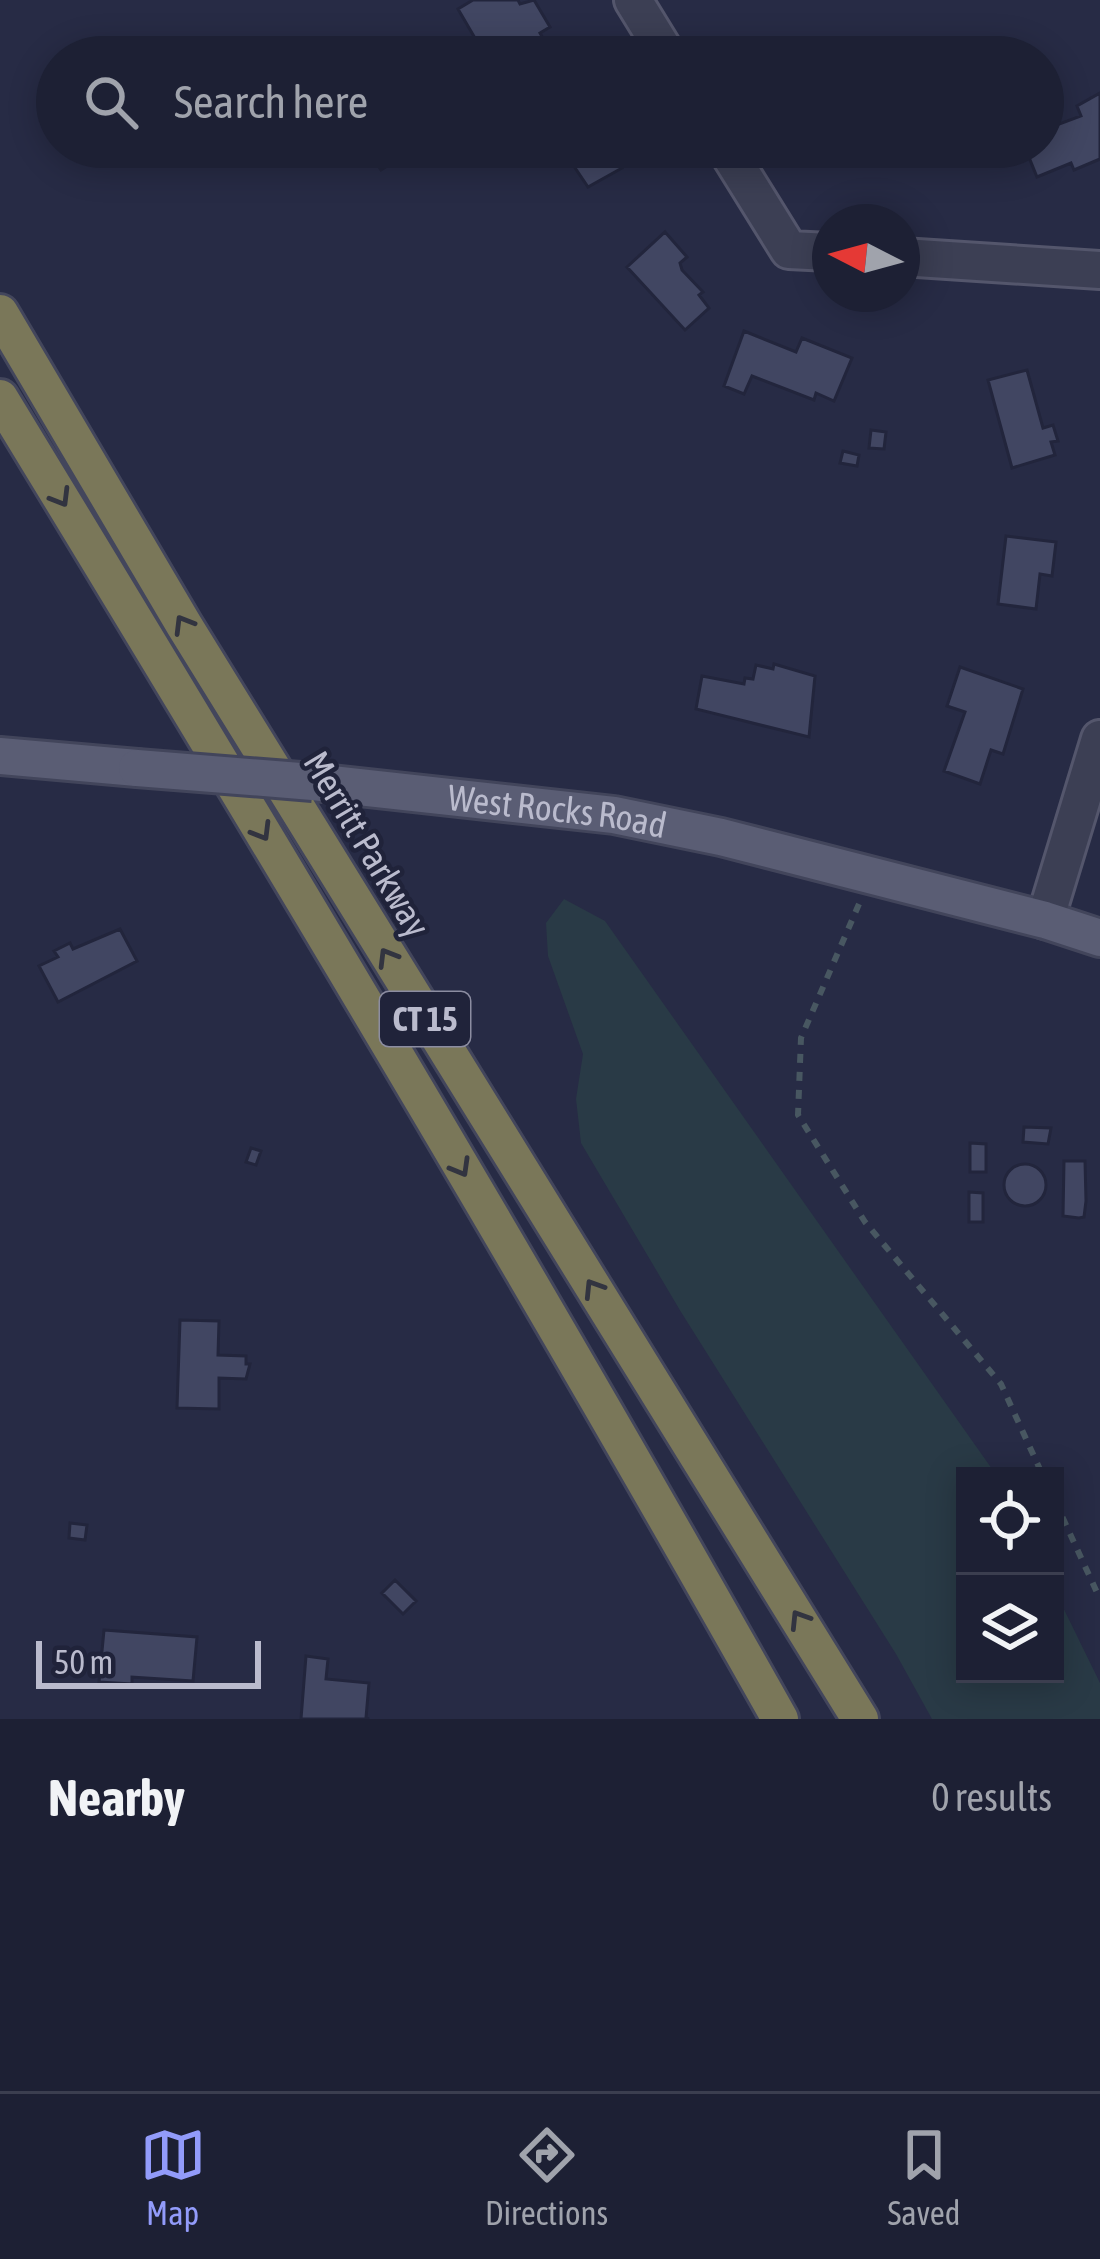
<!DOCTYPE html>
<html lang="en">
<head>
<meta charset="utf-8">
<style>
	body { margin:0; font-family:"Asap Condensed",sans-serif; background:#2a2d40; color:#f1f3f6 }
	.controls { position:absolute; right:36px; bottom:36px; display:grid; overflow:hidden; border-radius:0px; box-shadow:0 6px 30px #0003 }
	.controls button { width:108px; height:108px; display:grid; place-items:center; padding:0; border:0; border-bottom:3px solid #3b3e4f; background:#1d2034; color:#f1f3f6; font:60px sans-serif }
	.compass { position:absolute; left:812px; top:204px; width:108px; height:108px; border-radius:50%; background:#1d2034; box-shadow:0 6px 30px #0003; rotate:276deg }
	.scale { position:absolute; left:36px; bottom:30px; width:225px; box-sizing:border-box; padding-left:12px; border:6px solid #babbcd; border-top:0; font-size:33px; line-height:42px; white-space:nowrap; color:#babbcd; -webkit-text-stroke:9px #20233a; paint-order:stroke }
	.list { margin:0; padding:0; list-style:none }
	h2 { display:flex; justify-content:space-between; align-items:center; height:156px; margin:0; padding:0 48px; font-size:51px }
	h2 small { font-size:39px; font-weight:400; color:#a0a3ac }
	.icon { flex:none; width:66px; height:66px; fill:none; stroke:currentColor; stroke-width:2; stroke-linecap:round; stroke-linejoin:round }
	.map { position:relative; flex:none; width:1100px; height:1719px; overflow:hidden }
	.search { position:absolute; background:#1d2034; box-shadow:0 6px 30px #0003; left:36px; right:36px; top:36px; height:132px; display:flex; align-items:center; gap:30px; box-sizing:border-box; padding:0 42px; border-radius:66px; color:#a0a3ac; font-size:45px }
	.sheet { height:372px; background:#1d2034 }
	nav { display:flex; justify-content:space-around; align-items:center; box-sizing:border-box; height:168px; border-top:3px solid #3b3e4f; background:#1d2034; font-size:33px; color:#a0a3ac }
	nav a { display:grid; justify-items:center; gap:6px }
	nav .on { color:#929bfa }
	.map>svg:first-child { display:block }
	.green { fill:#293a46 }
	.building { fill:#414662; stroke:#22253c; stroke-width:3 }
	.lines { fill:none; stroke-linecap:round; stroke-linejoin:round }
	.minor-casing { stroke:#54566c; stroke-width:42 }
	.major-casing { stroke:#42455b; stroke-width:42 }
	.highway-casing { stroke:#43465c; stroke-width:42 }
	.path { stroke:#485761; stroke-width:6; stroke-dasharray:9 9; stroke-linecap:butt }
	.minor { stroke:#3c3f54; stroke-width:36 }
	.major { stroke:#5a5d74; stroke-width:36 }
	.highway { stroke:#7a7759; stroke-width:36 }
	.major-bridge-casing { stroke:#42455b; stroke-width:42; stroke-linecap:butt }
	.major-bridge { stroke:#5a5d74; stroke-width:36 }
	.oneway { stroke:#323440 }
	.labels { text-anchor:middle; stroke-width:9; stroke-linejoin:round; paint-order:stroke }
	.shield { fill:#20233a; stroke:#8c8da1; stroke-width:3 }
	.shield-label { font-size:33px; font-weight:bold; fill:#babbcd }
	.street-label { font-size:36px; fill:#babbcd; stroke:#20233a }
</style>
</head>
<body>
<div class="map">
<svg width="1100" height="1719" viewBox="0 0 1100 1719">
	<rect width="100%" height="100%" fill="#272b45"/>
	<path class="green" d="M564 899 605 921 997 1476H965V1674H1055V1591L1100 1683V1719H932L896 1654 681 1312 581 1143 576 1099 583 1054 548 956 546 923Z"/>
	<path class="building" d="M473 0H518L520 4 534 0 550 27 540 33 549 49 537 57H486L458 9Z
		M1100 93V159L1074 170 1071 163 1037 177 1028 155 1009 147H1043V130L1081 116 1077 106Z
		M383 147 393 162 381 170 367 149Z
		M561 147H609L622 168 588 187Z
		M665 232 687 257 680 263 682 270 703 292 699 295 709 308 685 330 627 267Z
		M744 331 796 352 802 338 852 358 834 401 816 393 814 400 752 376 744 394 724 386Z
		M1027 370 1043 428 1053 425 1058 441 1051 442 1055 455 1012 468 988 380Z
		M871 430 886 432 884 449 869 448Z
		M843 451 859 455 857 466 840 463Z
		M1006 536 1056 542 1052 576 1040 574 1036 609 998 604Z
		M774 664 815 676 809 737 696 709 702 676 744 684 745 678 753 679 756 665 773 669Z
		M960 667 1023 689 1003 754 991 750 980 784 944 771 965 712 947 706Z
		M120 929 137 961 58 1002 39 966 58 957 54 951 70 943 73 949Z
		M1024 1127 1051 1128 1048 1144 1023 1142Z
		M970 1143 986 1144V1172H970Z
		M251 1148 261 1151 256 1165 246 1162Z
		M1064 1161H1085L1086 1201 1084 1217 1079 1218 1063 1216Z
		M1004 1185a21 21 0 1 1 42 0a21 21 0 1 1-42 0Z
		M969 1192 983 1193V1222H969Z
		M180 1320 219 1321 218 1355 246 1356V1364H250L246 1379 219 1378V1409L177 1408Z
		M70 1523 87 1525 85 1540 69 1538Z
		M395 1580 416 1601 403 1614 382 1593Z
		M104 1630 197 1637 193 1681 132 1677V1684L99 1682Z
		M306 1656 328 1659 326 1679 369 1683 366 1718 369 1719H301Z"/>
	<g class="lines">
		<defs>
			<path id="minor" d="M633 0 668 57
				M725 147 789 250 830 252
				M902 257 1100 270
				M1045 920 1100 739"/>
			<g id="major">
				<path d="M0 756 137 768"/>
				<path id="s1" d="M313 782 614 815 721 837 1045 920 1100 938"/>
			</g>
			<path id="highway" d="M0 313 184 625 860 1719
				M0 398C266 835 529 1273 780 1719"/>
		</defs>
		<use href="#minor" class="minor-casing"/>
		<use href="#major" class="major-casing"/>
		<use href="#highway" class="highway-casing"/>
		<path class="path" d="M859 904 801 1038 798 1115 865 1222 1001 1384 1043 1476
			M1055 1501 1100 1599"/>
		<use href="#minor" class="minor"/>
		<use href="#major" class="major"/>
		<use href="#highway" class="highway"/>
		<defs>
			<path id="major-bridge" d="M137 768 313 782"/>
		</defs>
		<use href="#major-bridge" class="major-bridge-casing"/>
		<use href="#major-bridge" class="major-bridge"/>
	</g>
	<defs><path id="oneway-chevron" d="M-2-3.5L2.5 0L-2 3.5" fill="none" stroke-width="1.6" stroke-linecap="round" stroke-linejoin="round" transform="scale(3)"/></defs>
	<g class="oneway">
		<use href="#oneway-chevron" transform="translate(61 498) rotate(59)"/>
		<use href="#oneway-chevron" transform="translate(183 624) rotate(-121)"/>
		<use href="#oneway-chevron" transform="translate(262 832) rotate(59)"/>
		<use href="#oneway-chevron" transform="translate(387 957) rotate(-121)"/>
		<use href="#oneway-chevron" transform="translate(461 1168) rotate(60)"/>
		<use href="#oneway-chevron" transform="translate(593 1288) rotate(-122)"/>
		<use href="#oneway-chevron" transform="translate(799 1619) rotate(-122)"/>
	</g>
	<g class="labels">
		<rect class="shield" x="380" y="992" width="90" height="54" rx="9"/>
		<g class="shield-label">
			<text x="425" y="1031">CT 15</text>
		</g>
		<g class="street-label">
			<text dy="13" stroke="none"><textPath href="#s1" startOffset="246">West Rocks Road</textPath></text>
			<text transform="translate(367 844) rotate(59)" y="13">Merritt Parkway</text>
		</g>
	</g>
</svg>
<div class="controls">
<button><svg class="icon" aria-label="locate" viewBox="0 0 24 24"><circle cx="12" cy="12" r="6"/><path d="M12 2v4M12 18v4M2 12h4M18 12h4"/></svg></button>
<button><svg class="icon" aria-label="layers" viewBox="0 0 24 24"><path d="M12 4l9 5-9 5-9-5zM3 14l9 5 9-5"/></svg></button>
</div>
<svg class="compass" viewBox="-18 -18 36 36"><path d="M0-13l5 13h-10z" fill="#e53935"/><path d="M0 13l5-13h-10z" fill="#a0a3ac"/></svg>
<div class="scale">50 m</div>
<div class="search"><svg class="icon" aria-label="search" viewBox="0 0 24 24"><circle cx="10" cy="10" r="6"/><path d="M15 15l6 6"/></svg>Search here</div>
</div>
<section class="sheet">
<h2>Nearby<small>0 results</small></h2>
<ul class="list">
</ul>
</section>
<nav>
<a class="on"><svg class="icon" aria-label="map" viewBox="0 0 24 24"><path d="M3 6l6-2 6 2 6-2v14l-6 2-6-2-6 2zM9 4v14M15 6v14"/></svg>Map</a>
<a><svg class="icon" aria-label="directions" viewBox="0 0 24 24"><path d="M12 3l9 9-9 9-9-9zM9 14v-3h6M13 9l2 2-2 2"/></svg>Directions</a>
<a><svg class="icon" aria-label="saved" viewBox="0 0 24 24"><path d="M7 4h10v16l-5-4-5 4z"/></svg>Saved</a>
</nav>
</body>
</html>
